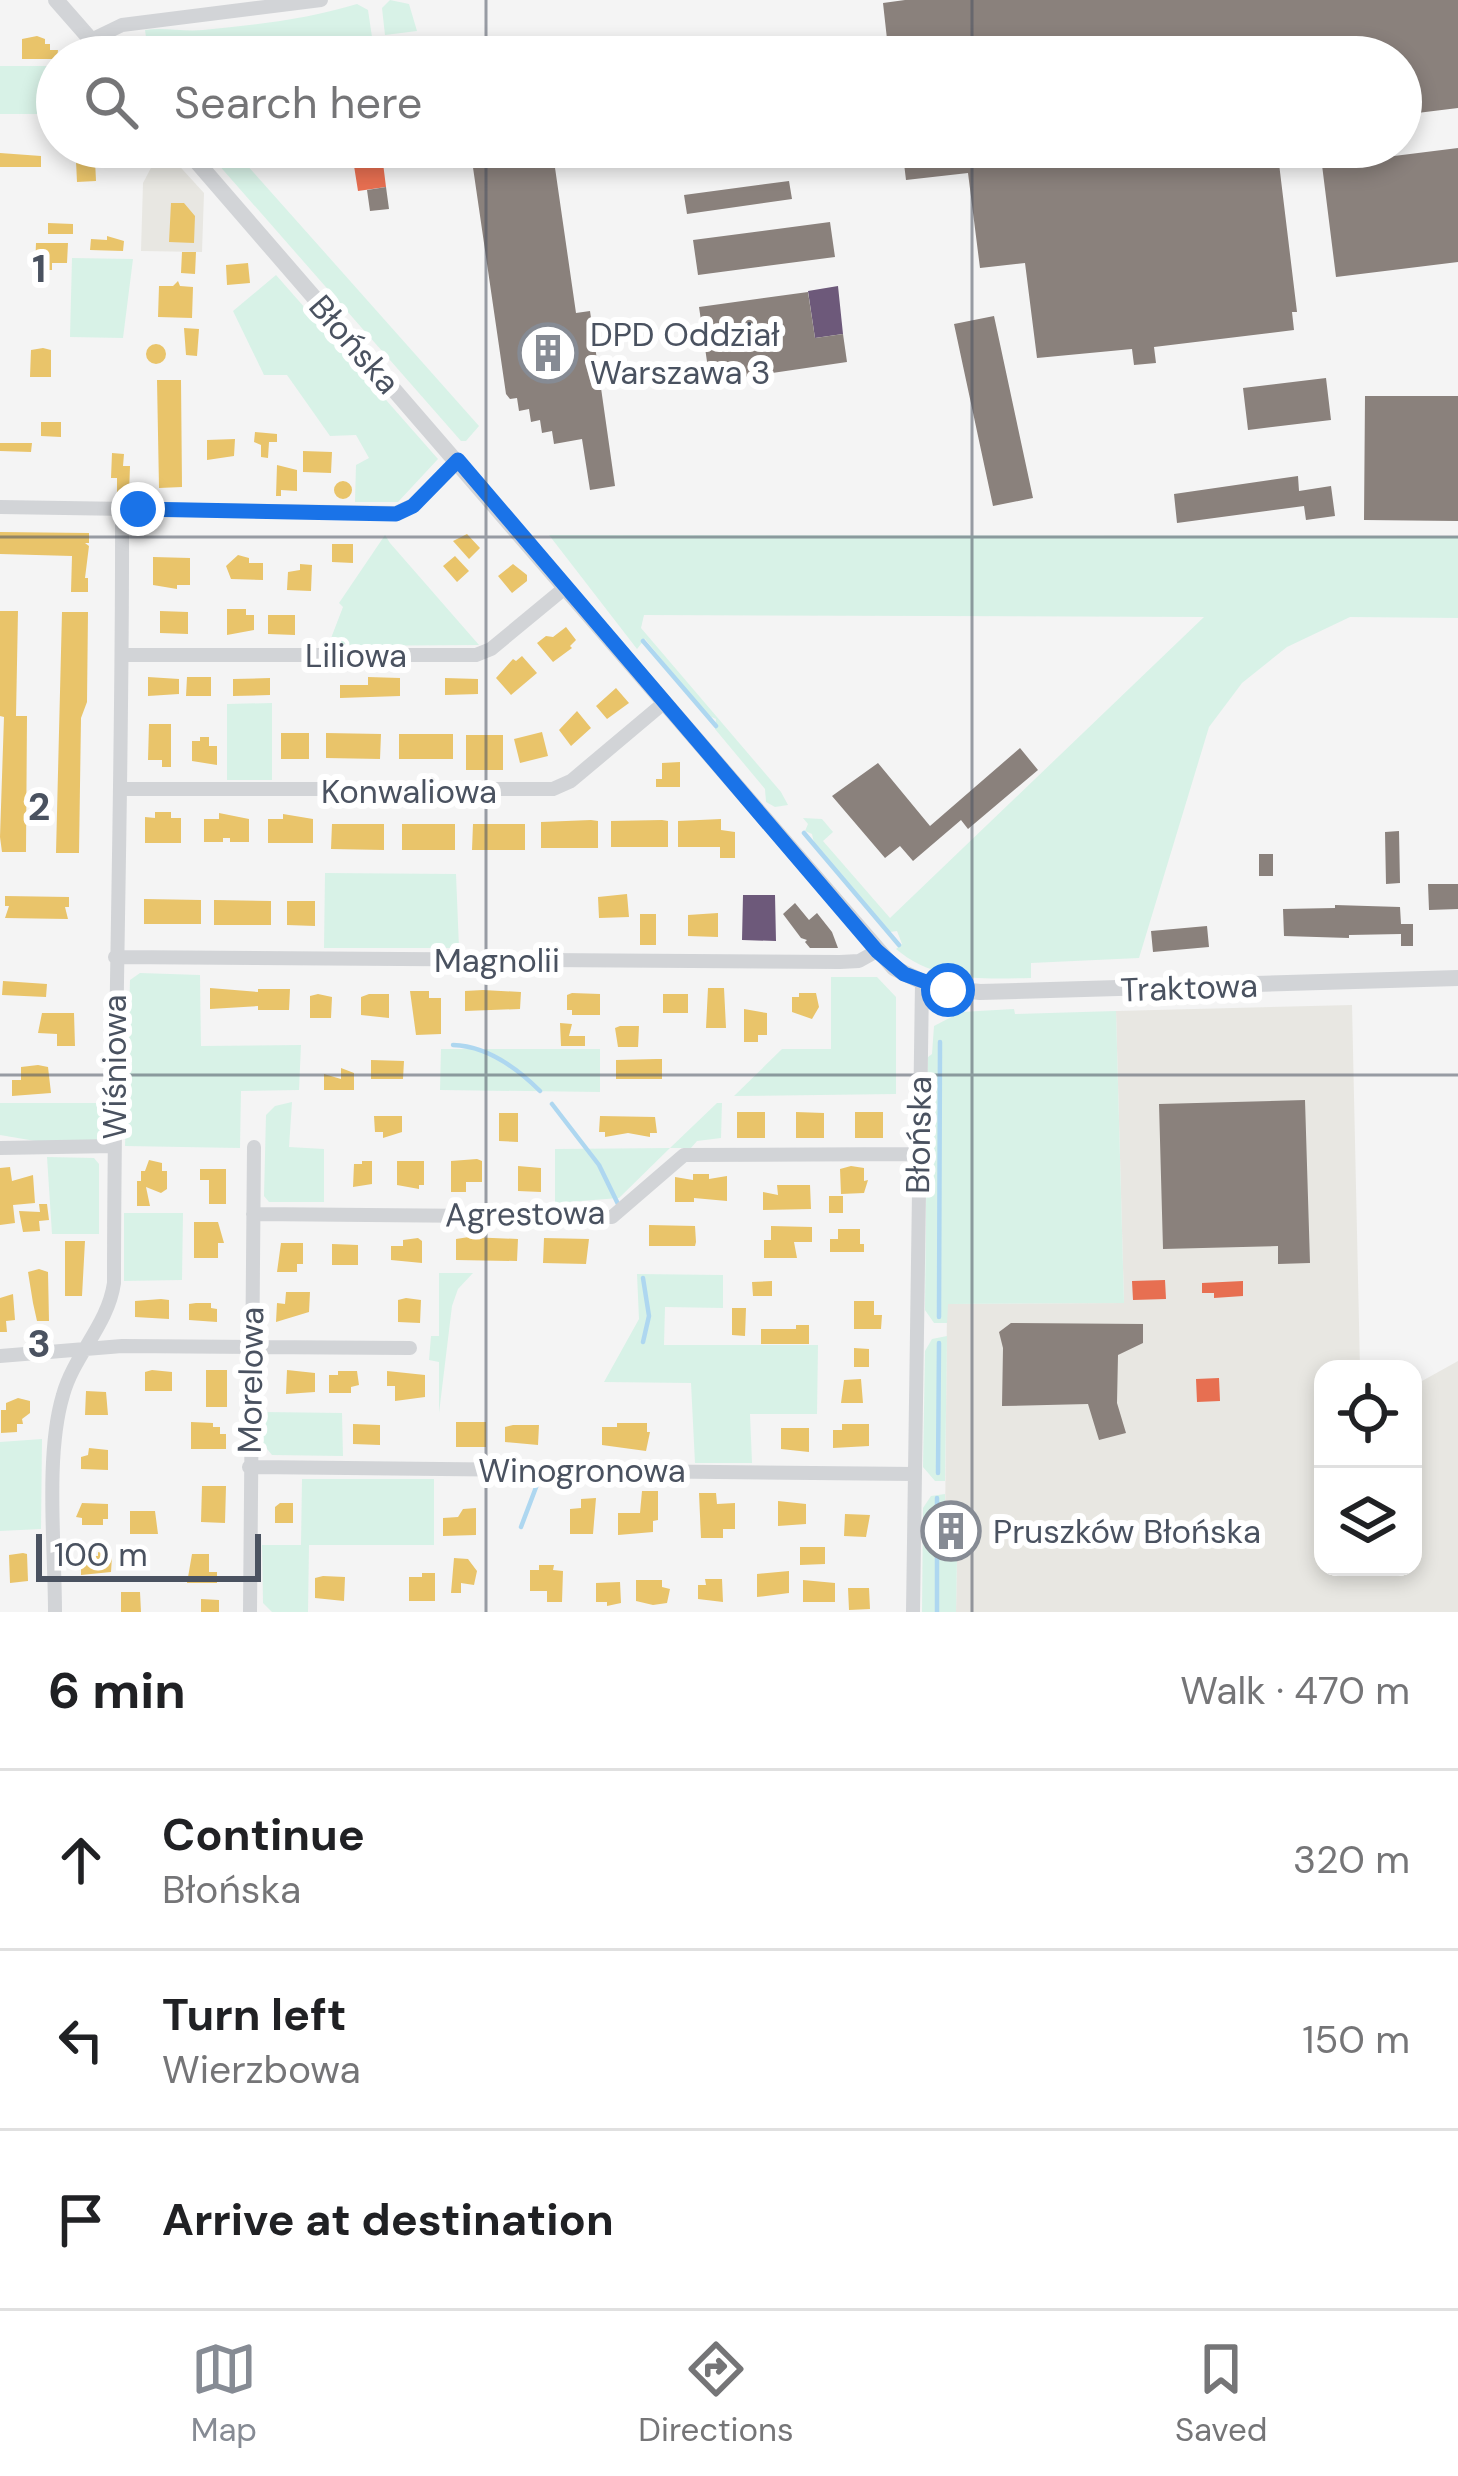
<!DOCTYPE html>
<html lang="en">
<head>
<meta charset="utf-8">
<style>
	body { margin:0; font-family:"DM Sans",sans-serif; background:#f6f6f6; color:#202124 }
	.controls { position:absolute; right:36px; bottom:36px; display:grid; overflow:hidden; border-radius:24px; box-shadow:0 6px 18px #0003 }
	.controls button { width:108px; height:108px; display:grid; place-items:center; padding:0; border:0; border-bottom:3px solid #e0e0e0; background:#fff; color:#202124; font:60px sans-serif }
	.scale { position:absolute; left:36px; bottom:30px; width:225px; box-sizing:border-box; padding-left:12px; border:6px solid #4a5260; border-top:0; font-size:33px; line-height:42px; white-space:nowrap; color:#4a5260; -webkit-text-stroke:9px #fff; paint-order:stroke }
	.stop { position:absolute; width:36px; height:36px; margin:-27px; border:9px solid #1a73e8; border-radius:50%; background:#fff }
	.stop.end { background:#1a73e8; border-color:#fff; box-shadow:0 3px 12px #0008 }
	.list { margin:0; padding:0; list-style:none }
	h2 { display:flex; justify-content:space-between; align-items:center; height:156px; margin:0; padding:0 48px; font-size:51px }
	h2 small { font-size:39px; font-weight:400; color:#757577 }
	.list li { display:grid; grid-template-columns:78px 1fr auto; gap:36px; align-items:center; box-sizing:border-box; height:180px; padding:0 48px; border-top:3px solid #e0e0e0 }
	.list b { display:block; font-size:45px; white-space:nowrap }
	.list p { margin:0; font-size:39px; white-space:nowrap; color:#757577 }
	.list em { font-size:39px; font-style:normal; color:#757577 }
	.icon { flex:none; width:66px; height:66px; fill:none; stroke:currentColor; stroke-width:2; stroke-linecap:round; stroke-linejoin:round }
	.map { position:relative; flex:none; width:1458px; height:1612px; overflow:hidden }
	.search { position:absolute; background:#fff; box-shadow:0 6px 18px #0003; left:36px; right:36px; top:36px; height:132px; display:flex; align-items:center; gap:30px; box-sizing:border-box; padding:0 42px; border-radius:66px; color:#757577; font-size:45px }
	.sheet { height:696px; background:#fff }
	nav { display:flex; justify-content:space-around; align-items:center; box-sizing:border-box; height:168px; border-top:3px solid #e0e0e0; background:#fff; font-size:33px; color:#757577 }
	nav a { display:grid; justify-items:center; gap:6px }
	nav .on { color:#868b94 }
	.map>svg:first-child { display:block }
	.commercial { fill:#e8e7e2 }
	.green { fill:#d8f2e7 }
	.homes { fill:#e9c46a }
	.shops { fill:#e76f51 }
	.offices { fill:#6d597a }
	.industry { fill:#8a817c }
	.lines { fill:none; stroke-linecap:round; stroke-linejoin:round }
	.stream { stroke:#aed7f0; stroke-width:4.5 }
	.minor { stroke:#d2d4d7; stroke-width:14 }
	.tertiary { stroke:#d2d4d7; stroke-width:16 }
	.route { stroke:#1a73e8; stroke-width:15 }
	.grid { fill:none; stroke:#4a5260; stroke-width:3; stroke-opacity:0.55 }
	.labels { text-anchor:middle; stroke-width:12; stroke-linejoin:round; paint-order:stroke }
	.poi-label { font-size:33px; fill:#4a5260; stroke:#fff; text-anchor:start }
	.street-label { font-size:33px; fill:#4a5260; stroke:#fff }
	.grid-label { font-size:39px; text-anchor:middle; font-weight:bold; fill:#4a5260; stroke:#fff; stroke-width:12; stroke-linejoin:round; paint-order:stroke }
</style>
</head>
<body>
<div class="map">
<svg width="1458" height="1612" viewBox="0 0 1458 1612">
	<rect width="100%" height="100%" fill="#f4f4f4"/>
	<path class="commercial" d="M162 147 204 193 202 252 141 251 143 183Z
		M1352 1005 1360 1369H1323V1567H1413V1386L1458 1361V1612H956L957 1556 945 1535 947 1304 1124 1303 1116 1011Z"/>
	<path class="green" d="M390 0 409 4 417 31 385 35 382 8Z
		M357 4 368 10 372 37 362 39 365 57 126 55 128 43 146 37 145 30C165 27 183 32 203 30 255 25 308 19 357 4Z
		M0 66H57V114H0Z
		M203 147H231L479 426 466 441H461Z
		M72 258 133 259 123 338 70 337Z
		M276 275 438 459 398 502H355L356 465 369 458 356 435 330 436 287 375H264L233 311Z
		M385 535 390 543 479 645 328 646 343 607 339 603Z
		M549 535 1458 536V618L1350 617 1287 647 1242 683 1209 727 1139 958 1031 963V978C982 979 935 982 896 949L902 944 897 931 890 932 814 843 812 834 805 831 808 824 803 818 822 819 833 832 823 841 890 918 1204 617 644 615 641 628 781 792 788 805 775 807 766 802 765 789 715 729 716 719 707 715 645 639 637 649Z
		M272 703V780H227V704Z
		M325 873 456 874 459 948H324Z
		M140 973 200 975 201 1046 301 1045 299 1090 241 1091 240 1148 125 1146 130 980Z
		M831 977H877L896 997V1094L734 1096 782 1049H831Z
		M1014 1009 1015 1014 1116 1011 1124 1303 948 1304 947 1323H934L925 1310 927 1108H933V1096H927L928 1057 932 1054 934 1026 961 1012Z
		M441 1049H600V1092L440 1090Z
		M292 1102 289 1147 324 1149V1202H269L264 1196 266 1115 275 1106Z
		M0 1103H100L108 1110V1132C91 1154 25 1139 0 1135Z
		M717 1103H722L721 1138 697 1141 691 1148H670L619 1198 555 1203V1149L670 1148Z
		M47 1157 94 1158 99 1164V1234H52Z
		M124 1213H183L182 1280 124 1281Z
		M439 1273H473L458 1289 452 1306 439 1413V1362L429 1360 431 1336H439Z
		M637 1274 723 1275V1308L665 1307 664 1345H818L817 1414H750L752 1463H695L691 1383 604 1382 639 1319Z
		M947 1336 945 1481H935L923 1467 925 1351 932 1339Z
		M263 1412 342 1413 343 1456 272 1455 263 1444Z
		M42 1439 41 1529 0 1531V1442Z
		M302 1479H434V1545H309L308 1612H272L263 1603 262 1545H301Z
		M945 1494V1535L957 1556 956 1612H922L923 1508 931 1496Z"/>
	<path class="homes" d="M37 36 45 39V44H50V50H58L57 59H22V39Z
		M103 147H123L125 159 121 163H106Z
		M0 153 41 156V167H0Z
		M95 160 96 181 77 182 76 161Z
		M171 203H184L195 216 194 243 169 242Z
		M48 223 73 224V234H48Z
		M107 236 124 241 123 251 90 250 91 239 107 240Z
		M36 243H68L67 263H52V270H35Z
		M182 252H196L195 274 181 273Z
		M248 263 250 283 227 285 226 265Z
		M178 281 180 286 193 287 192 318 158 317 159 286H173Z
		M184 328 199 329 197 356 186 355Z
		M146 354a10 10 0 1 1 20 0a10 10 0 1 1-20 0Z
		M43 348 51 350V377H30L31 350Z
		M157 380H181L182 487 159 488Z
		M41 422H61V437L41 436Z
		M255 432 277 434V442H269L268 458 261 457V445L254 442Z
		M235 439 234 456 207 460V440Z
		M0 443H32L31 452 0 451Z
		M303 451 332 452 331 473 303 472Z
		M112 453 124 454 123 466H130L129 493 117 492V478H111Z
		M277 465 297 470V491L281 490V496H276Z
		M334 490a9 9 0 1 1 18 0a9 9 0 1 1-18 0Z
		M0 532 89 533V543H85L89 546 85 578H88V592H71L72 556 0 554Z
		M467 534 480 548 469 559 453 541Z
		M332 544H353V563L332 562Z
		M238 555 249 558V563H263V580L231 579 226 566Z
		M455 556 469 571 457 582 443 566Z
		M153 557 190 558V585H177V589L153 585Z
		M300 564 312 565 311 591 287 590 288 572 300 570Z
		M513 564 527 575V581L512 593 498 576Z
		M227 609H246V615H254V630L227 635Z
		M0 611H18L16 716H27L26 852H2L0 837 4 717 0 716Z
		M160 611 188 612V634L160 633Z
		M62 612H88L87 702 81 718 79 853H56Z
		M268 615H295V635L268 634Z
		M566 627 576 640 570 646 572 648 553 662 537 643 546 636 553 637Z
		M522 656 537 673 511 695 496 678 513 659 516 661Z
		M148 677 179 679V694L148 696Z
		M187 677H211V696H186Z
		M368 677 400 678V696L340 698V685H368Z
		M270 678V695L233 696V679Z
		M445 678 478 679V694L445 695Z
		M616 688 629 703 607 719 596 706Z
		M577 711 591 728 571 746 559 730Z
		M149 724H171V767H162V760H148Z
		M542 732 548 756 520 763 514 739Z
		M281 733H309V759H281Z
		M326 733 381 734 380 759 326 758Z
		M399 734H453V759H399Z
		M466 735H503V770H466Z
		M200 737H209V746H217V765L192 761V741H200Z
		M680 762V787H656V779H662V763Z
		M155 812H171V818H181V843H145V817L155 818Z
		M219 813 249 819V842H230V838H223V842H204V819H219Z
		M283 814 313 819V843H268V819H283Z
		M721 819V830L735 832V858H720V847H678V821Z
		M591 820 598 821V848H541V822Z
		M662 820 668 821V847H611V821Z
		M332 824H384V850L331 849Z
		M402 824H455V850H402Z
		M473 824H525V850H472Z
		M627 894 629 917 599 918 598 897Z
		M5 896 69 897V907H65L68 919 5 918 9 906H5Z
		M144 899 201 900V924H144Z
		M214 900 271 901V925H214Z
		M287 901H315V926L287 925Z
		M718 913V937L688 936V915Z
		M640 914H656V945H640Z
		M3 981 47 984 46 997 2 995Z
		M210 988 258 992V989H290L289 1010H258V1006L210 1009Z
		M708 988H724L726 1028H706Z
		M483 990 521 992 520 1009 465 1011V991Z
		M410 991H429V998H441V1034L416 1035Z
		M572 993 600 994V1015H572V1010H567V995Z
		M799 993H816L819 1007 812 1019 792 1012V997H799Z
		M318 994 332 997 331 1018H310V996Z
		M369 994H389V1018L361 1015V997Z
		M663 994H688V1013H663Z
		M744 1009 767 1013V1035H758V1042H744Z
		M42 1013H74L75 1046H57V1034L38 1033Z
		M560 1023 572 1024 569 1036H585V1046H561Z
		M620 1026H639L638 1047H618L615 1028Z
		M656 1059H662V1079H616V1060Z
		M371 1060 404 1061 403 1079H371Z
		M38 1065 48 1067 51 1093 12 1096V1080H21V1067Z
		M341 1068 354 1073V1090H324V1074L341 1079Z
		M737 1112H765V1138H737Z
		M796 1112 824 1113V1138H796Z
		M855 1112H883V1138H855Z
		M499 1113H518V1142L499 1141Z
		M374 1116H402V1132L383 1138V1132H375Z
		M600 1116 655 1117 657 1133H650V1137L628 1133 605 1137V1132H599Z
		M477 1159 482 1161V1182H466V1192H451V1161Z
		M149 1160 162 1163V1171H167V1189L161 1193 146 1187 150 1206H137V1181H141V1171H145Z
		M362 1161H372V1184L353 1187 354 1164H362Z
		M397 1161H424V1185H419V1189L397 1185Z
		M518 1166 541 1168V1192L518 1191Z
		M851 1166 864 1168V1181L868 1180 864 1193 841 1194 840 1169Z
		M10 1167 12 1181 33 1175 35 1203 13 1205 15 1223 0 1225V1168Z
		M200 1169H226V1204H209V1180H200Z
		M693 1174H709V1179L727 1176V1201L694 1198V1202H675V1177L693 1180Z
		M777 1185H810L811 1209 763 1210V1192L778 1195Z
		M829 1196H843V1213H829Z
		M39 1204H47L49 1220 39 1221 40 1231 23 1232 19 1211 40 1212Z
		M194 1222H218L224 1243H218V1258H194Z
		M649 1225 695 1226 696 1242 695 1246H649Z
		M771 1226 812 1227V1242H794L797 1258H764V1240H771Z
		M838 1229H860V1244H864V1252H830V1239H838Z
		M469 1237 518 1239 517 1261 456 1260V1239Z
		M418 1238 422 1241V1263L391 1260V1246H403V1240Z
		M544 1238 589 1239 586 1264 543 1263Z
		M65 1241H85L82 1296H65Z
		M281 1243H303V1264H297V1272H277Z
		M332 1244 358 1245V1265H332Z
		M39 1269 48 1272 49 1321H37L33 1303 28 1272Z
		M772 1281V1296H753L752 1282Z
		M286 1292H310L309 1312 276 1322 277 1303 285 1304Z
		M13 1294 15 1320 6 1321 7 1332H0V1298Z
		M406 1298 421 1300 420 1323 398 1322V1300Z
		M161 1299 169 1300V1319L135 1317V1301Z
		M854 1301H874V1315H882L881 1329H854Z
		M196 1303H211V1308L217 1309V1322L189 1320V1304Z
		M732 1308H746L745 1336 732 1335Z
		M796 1325H809V1344H761V1329H796Z
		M854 1348 869 1349V1367H854Z
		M152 1370 172 1372V1391H145V1372Z
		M206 1370H227V1407H206Z
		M287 1370 315 1373V1392L286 1394Z
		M338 1371H357L359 1385 351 1387V1393H329V1375H338Z
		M387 1371 425 1375V1397L395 1401V1386H387Z
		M861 1379 863 1403H841L844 1380Z
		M86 1391 106 1392 108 1415H85Z
		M18 1398 30 1401V1413L22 1419 23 1424H17V1432L1 1433V1410H6V1403Z
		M191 1422 213 1423V1427H220V1434H226V1449H191Z
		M456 1422H486V1447H456Z
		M617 1423H647V1432H650L646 1451 602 1445V1427H617Z
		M353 1424 380 1425V1445L353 1444Z
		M842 1424H869V1446L833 1448V1430H842Z
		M513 1425H539L538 1445 505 1442V1427Z
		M781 1428H809V1452L781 1449Z
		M89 1448 108 1450V1470L81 1469V1457L88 1455Z
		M202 1486H226L225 1523 201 1522Z
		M642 1491H658V1520L653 1521V1532L618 1535V1513H640Z
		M699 1493H716L717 1504 735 1503V1529H723V1538H701Z
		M596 1498 593 1534H570V1509L581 1508V1499Z
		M778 1501 806 1504V1524L778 1526Z
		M82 1503 108 1504V1519H103V1525H82V1518L76 1517Z
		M280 1503H293V1523H275V1507Z
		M476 1508V1535L443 1536V1518L458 1517 463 1509Z
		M130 1511H155L158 1534H130Z
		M845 1514 870 1515 866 1537 844 1536Z
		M800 1547H825V1564L800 1565Z
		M98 1552 112 1556 111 1572 81 1575V1556H98Z
		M23 1553 27 1554 28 1581 10 1583 9 1555Z
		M192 1554H209V1572H217V1583H187Z
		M454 1558 468 1559 477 1571 474 1585 461 1583V1593H451Z
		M539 1565H554L553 1570 563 1571 562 1602H547V1591H530V1570H539Z
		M789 1571V1593L757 1597V1574Z
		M422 1573H435V1601H409V1577H422Z
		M323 1576 345 1577 344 1601 315 1598V1578Z
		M705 1579H722L723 1602 698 1599V1585H706Z
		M636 1580H662V1587L670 1589 667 1603 653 1605 636 1601Z
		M803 1580 835 1583V1602H803Z
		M620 1582 621 1603 607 1606V1602H596V1583Z
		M848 1588H869L870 1609 849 1610Z
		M121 1592H140L141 1612H121Z
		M201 1599 219 1600V1612H201Z"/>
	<path class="shops" d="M351 147H381L386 187 358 191Z
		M1165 1280 1166 1299 1133 1300 1132 1281Z
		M1243 1281V1296L1214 1298V1293H1202V1283Z
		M1219 1378 1220 1401 1197 1402 1196 1379Z"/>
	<path class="offices" d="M838 286 843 334 815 338 808 291Z
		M743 895H775L776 941 742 940Z"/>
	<path class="industry" d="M905 0H1458V108L1401 115V57H880L879 49 888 48 883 3Z
		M470 147H552L576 313 590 311 615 486 590 490 582 439 554 444 552 431 542 433 540 420 531 422 529 409 519 411 517 398 510 399 506 394Z
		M902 147H1277L1297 312H1292L1294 330 1154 347 1156 363 1134 365 1132 349 1037 358 1025 263 980 268 968 173 906 180Z
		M1458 148V262L1336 277 1322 165Z
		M789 181 792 199 687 214 684 195Z
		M386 187 389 209 370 211 367 190Z
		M830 222 835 257 698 275 693 240Z
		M808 292 815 338 843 334 847 362 710 382 699 307Z
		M994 316 1033 498 993 506 954 324Z
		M1326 378 1331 420 1248 430 1243 388Z
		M1365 396H1458V521L1364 520Z
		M1298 476 1299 491 1331 486 1335 516 1306 520 1304 506 1177 523 1174 494Z
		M1020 748 1038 770 968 829 961 820 913 861 900 846 885 858 832 796 878 763 930 826Z
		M1399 831 1400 883 1386 884 1385 832Z
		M1259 854H1273V876H1259Z
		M1428 884H1458V909L1429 910Z
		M795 903 809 920 817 913 832 932 838 948H810L805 942 807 940 801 938 783 914Z
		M1335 905 1400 907 1401 924H1413V946H1401V934L1349 935V938L1284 936 1283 909 1335 908Z
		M1207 926 1209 947 1153 952 1151 931Z
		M1305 1100 1310 1263 1278 1264V1246L1163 1249 1159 1104Z
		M1011 1323 1143 1324V1343L1118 1355 1117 1403 1126 1433 1099 1440 1088 1404 1002 1406 1003 1348 999 1332Z"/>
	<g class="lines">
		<path class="stream" d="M643 641 716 726
			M804 833 899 945
			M453 1045C487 1046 516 1067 540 1091
			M552 1104 599 1165 618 1204
			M643 1278 649 1316 643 1342
			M939 1317 940 1042
			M938 1473 939 1343
			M521 1527 538 1482
			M937 1612V1498"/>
		<path class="minor" d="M91 40 122 25 321 0
			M0 507 396 513 413 505 458 461
			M122 655H476L491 649 566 587
			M123 789H553L571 781 665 702
			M115 957 840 962 859 961 877 951
			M0 1148 114 1146
			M253 1214 612 1217 684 1155 919 1154
			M0 1356 122 1346 410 1348
			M249 1467 915 1474
			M55 1612C55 1548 45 1455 63 1395 74 1355 108 1325 114 1283 114 1025 123 767 122 509
			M250 1612 254 1147
			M913 1612 922 983"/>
		<path class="tertiary" d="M56 0 106 57
			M184 147 894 968 933 987 980 992 1458 978"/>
	</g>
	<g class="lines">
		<path class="route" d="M138 509 396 514 413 506 458 460 877 951 904 974 948 990"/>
	</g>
	<path class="grid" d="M486 0V57M972 0V57M486 147V1612M972 147V1612M0 537H1458M0 1075H1458"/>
	<defs>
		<symbol id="building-ring" viewBox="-11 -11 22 22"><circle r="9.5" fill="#fff" stroke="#868b94" stroke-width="1.5"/><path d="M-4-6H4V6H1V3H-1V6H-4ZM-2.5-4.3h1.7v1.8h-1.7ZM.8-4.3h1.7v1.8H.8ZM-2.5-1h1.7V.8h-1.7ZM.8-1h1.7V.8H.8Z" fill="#868b94"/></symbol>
	</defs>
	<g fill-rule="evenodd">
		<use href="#building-ring" x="515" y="320" width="66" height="66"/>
		<use href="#building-ring" x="918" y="1498" width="66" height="66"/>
	</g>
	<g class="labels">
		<g class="poi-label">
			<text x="590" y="346">DPD Oddział<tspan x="590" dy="38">Warszawa 3</tspan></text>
			<text x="993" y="1543">Pruszków Błońska</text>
		</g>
		<g class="street-label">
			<text transform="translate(355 344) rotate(49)" y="12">Błońska</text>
			<text x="356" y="667">Liliowa</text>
			<text x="409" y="803">Konwaliowa</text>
			<text x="497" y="972">Magnolii</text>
			<text transform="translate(1189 987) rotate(-2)" y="12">Traktowa</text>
			<text transform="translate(114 1067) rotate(-90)" y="12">Wiśniowa</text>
			<text transform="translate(918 1135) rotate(-89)" y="12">Błońska</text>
			<text transform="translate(525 1213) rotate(-1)" y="12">Agrestowa</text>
			<text transform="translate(250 1380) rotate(-89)" y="12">Morelowa</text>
			<text x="582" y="1482">Winogronowa</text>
		</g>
	</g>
	<g class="grid-label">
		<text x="39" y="282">1</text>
		<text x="39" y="820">2</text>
		<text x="39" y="1357">3</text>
	</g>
</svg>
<div class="controls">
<button><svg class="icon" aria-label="locate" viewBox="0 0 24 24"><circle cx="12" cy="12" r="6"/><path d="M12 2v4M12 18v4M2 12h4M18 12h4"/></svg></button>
<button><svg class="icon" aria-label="layers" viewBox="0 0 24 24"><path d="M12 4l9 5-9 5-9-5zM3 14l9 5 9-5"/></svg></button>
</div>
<div class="scale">100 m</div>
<div class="stop" style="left:948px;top:990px"></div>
<div class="stop end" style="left:138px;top:509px"></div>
<div class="search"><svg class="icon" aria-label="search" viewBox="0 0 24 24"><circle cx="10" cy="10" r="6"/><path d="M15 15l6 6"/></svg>Search here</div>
</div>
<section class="sheet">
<h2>6 min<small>Walk · 470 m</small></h2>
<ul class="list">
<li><svg class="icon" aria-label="ahead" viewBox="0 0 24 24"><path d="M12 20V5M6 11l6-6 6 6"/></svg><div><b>Continue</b><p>Błońska</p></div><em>320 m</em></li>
<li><svg class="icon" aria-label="left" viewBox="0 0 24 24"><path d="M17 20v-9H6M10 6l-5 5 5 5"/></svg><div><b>Turn left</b><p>Wierzbowa</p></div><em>150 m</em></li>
<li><svg class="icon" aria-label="arrive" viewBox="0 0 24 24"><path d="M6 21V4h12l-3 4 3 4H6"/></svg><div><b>Arrive at destination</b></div></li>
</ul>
</section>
<nav>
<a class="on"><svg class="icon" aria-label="map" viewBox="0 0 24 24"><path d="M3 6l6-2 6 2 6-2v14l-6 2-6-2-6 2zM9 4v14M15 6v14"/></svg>Map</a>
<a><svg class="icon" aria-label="directions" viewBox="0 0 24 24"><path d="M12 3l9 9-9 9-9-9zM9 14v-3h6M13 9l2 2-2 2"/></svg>Directions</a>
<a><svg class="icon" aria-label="saved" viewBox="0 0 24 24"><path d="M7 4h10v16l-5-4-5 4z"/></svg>Saved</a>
</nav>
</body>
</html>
